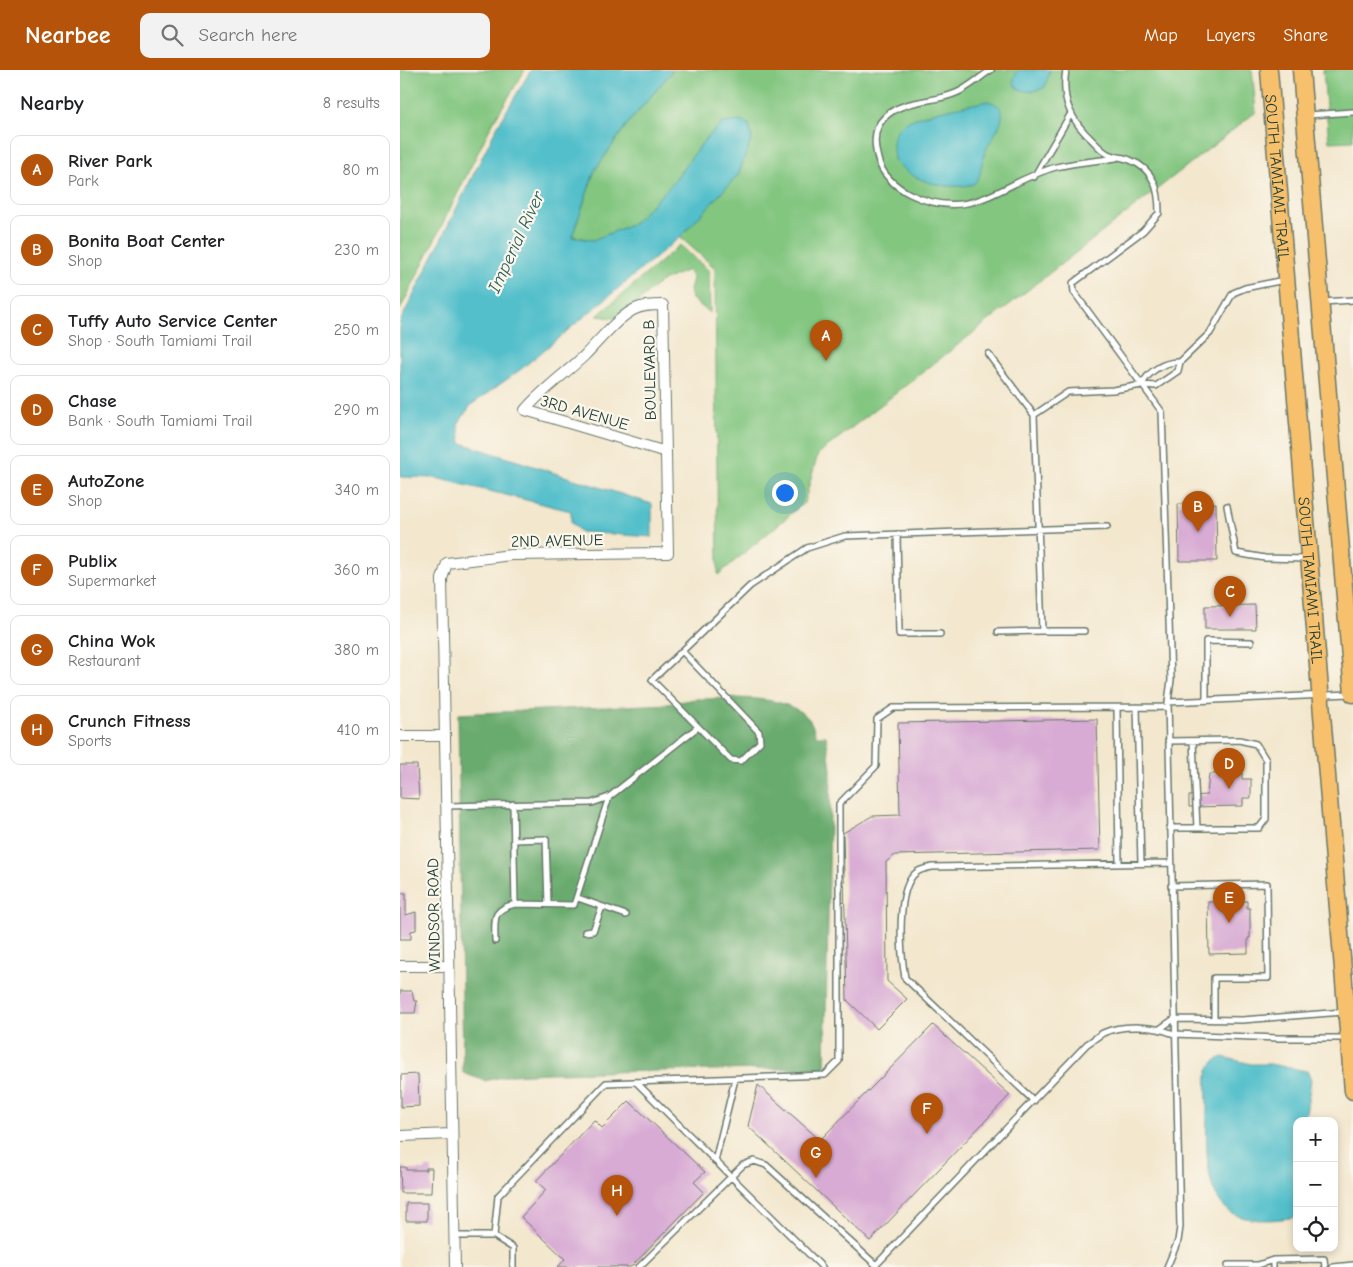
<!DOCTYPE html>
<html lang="en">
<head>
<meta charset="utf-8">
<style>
	body { margin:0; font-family:"Comic Neue",sans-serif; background:#f2f2f2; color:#202124 }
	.controls { position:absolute; right:15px; bottom:15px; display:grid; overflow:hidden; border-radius:10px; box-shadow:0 2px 8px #0003 }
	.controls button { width:45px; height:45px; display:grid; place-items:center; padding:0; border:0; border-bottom:1px solid #e0e0e0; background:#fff; color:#202124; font:25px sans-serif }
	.you { position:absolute; left:384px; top:422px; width:18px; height:18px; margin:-12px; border:4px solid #fff; border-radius:50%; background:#1a73e8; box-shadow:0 0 0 8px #1a73e833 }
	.badge { display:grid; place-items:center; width:32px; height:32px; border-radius:50%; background:#b45309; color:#fff; font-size:16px; font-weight:700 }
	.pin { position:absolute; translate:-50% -41px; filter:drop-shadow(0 1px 2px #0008) }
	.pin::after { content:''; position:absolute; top:26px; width:18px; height:15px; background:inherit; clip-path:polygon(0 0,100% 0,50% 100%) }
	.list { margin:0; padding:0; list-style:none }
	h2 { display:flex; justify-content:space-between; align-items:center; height:65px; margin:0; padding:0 20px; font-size:21px }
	h2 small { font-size:16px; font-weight:400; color:#757577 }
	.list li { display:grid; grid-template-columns:32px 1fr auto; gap:15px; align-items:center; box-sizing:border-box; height:70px; margin:0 10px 10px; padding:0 10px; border:1px solid #e0e0e0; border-radius:10px }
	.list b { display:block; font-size:19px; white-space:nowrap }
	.list p { margin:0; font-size:16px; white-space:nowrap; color:#757577 }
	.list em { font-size:16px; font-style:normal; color:#757577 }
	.icon { flex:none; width:28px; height:28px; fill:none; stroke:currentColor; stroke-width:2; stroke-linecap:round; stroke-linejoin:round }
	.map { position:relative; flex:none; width:953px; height:1197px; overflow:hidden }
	header { display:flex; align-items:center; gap:30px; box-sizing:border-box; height:70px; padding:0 25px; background:#b45309; color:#fff }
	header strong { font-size:24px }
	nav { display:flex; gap:28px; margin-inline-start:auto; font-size:18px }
	.search { width:350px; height:45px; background:#f2f2f2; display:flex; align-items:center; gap:12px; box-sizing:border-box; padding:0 18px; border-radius:10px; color:#757577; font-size:19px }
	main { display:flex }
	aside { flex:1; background:#fff }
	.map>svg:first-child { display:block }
	.green { fill:#82c680; stroke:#50825a }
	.forest { fill:#69ab6e; stroke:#447451 }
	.water { fill:#52bfcb; stroke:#387e80 }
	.building { fill:#d8abd4 }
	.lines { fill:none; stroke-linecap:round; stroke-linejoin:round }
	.lane-casing { stroke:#69786a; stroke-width:8 }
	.street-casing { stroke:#69786a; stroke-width:12 }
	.primary-casing { stroke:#69786a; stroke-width:19 }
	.lane { stroke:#fff; stroke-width:5 }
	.street { stroke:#fff; stroke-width:10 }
	.primary { stroke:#f7c06c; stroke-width:16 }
	.labels { text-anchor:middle; stroke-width:4.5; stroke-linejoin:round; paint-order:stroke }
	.street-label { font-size:16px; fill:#1f3d34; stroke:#fbf7ec }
	.water-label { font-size:18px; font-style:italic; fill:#2c5e5a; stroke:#fbf7ec }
</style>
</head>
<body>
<header>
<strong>Nearbee</strong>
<div class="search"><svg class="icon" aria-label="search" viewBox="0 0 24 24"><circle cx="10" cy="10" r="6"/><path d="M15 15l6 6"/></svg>Search here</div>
<nav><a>Map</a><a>Layers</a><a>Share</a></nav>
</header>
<main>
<aside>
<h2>Nearby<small>8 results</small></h2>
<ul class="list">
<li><span class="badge">A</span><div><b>River Park</b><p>Park</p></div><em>80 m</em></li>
<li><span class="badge">B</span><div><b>Bonita Boat Center</b><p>Shop</p></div><em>230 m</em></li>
<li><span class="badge">C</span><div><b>Tuffy Auto Service Center</b><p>Shop · South Tamiami Trail</p></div><em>250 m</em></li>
<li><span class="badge">D</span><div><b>Chase</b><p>Bank · South Tamiami Trail</p></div><em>290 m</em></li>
<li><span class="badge">E</span><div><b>AutoZone</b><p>Shop</p></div><em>340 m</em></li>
<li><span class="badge">F</span><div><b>Publix</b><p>Supermarket</p></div><em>360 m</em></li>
<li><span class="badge">G</span><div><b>China Wok</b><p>Restaurant</p></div><em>380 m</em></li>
<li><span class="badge">H</span><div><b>Crunch Fitness</b><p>Sports</p></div><em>410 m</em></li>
</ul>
</aside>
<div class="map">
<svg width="953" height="1197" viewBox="0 0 953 1197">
	<rect width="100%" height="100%" fill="#fbf7ec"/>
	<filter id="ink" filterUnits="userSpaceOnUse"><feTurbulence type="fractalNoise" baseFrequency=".02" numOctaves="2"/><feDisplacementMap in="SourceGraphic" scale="10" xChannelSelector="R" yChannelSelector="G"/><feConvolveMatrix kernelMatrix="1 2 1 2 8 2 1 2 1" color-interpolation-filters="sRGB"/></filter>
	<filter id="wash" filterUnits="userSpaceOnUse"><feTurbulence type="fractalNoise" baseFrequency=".0096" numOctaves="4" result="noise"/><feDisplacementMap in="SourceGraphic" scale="20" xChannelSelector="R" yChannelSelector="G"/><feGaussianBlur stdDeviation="1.12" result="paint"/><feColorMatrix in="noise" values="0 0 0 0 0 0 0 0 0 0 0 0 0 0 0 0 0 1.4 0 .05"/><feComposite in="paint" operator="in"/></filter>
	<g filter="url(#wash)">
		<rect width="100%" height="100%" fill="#f3e7ce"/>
		<path class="green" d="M0 0H125L92 54 0 240Z
			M273 0H852L856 42 418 384 404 433 318 505 315 198 280 167 338 105 352 68 323 53 306 68 271 115 233 154 193 170 172 166 195 100 225 57Z
			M923 0H953V71L929 72Z
			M280 175 309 201 310 243 292 229 290 219 293 209 288 200 260 212 223 246 213 248 197 246Z"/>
		<path class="forest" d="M295 629C328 629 382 622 408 648 412 652 414 660 416 666H426L431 699 425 998 150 1003 111 1005 85 1011 63 1003 58 644 268 634Z"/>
		<path class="water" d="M131 0H273L225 57 195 100 172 167 193 170 233 154 271 115 306 68 323 53 338 51 349 54 352 68 338 105 280 167 120 300 71 335 58 354 61 373 252 434V467L181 462 171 453V441L36 408 0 407V252L97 57Z
			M618 0H650L645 17C630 26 603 21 618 0Z
			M587 31C621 38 588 69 584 85 580 97 583 104 574 114 547 121 511 112 494 89 493 78 491 68 498 59 509 44 567 36 587 31Z
			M823 987 851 994H870L907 1001 911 1010 905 1051H897L896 1147C878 1150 849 1153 832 1143 801 1124 807 1067 807 1036 807 1025 805 1008 809 998 812 992 818 989 823 987Z"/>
		<g id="blocks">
			<path class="building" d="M816 433 817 491H779L778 434Z
				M855 535 856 559H805V536Z
				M697 649 700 780 495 785 486 792 487 911 507 929 477 959 447 930 443 763 472 746 500 745 498 653Z
				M0 695H17L19 729 0 728Z
				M842 703V709H851V728H843V736L789 737V726L807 725 809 704Z
				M0 823H6V845L16 842V860L11 861V869H0Z
				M847 831V838H850V868H848V883L809 884 808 832Z
				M0 921H12L14 931H17L15 943H0Z
				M533 955 610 1025 470 1171 348 1056 358 1015 420 1070Z
				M18 1004 19 1036 1 1037V1005Z
				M229 1031 305 1102 294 1112 304 1122 231 1197H158L165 1189 121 1147 146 1120 136 1111 194 1050 202 1058Z
				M0 1097H6V1100H26V1098H32L31 1123H1Z
				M6 1133H27V1151H6Z"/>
		</g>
	</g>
	<g filter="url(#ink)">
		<use href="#blocks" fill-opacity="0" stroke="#69786a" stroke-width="1"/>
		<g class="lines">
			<defs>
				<path id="lane" d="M591 0C580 7 568 18 556 23 533 33 503 29 485 47 473 58 474 75 478 89 482 105 496 117 510 124 572 154 601 112 656 97 676 92 697 91 716 88
					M666 0C661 30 671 51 693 71 697 75 702 81 708 84 715 87 723 87 730 90 755 100 759 120 759 143L743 161 673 213 674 222 762 342 771 610 768 632
					M908 45 953 42
					M634 107 670 45
					M923 232 953 230
					M588 284 634 345 668 322 713 320 742 315 756 316 778 301 780 292 810 263 833 223 845 218 884 210
					M742 315C748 301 765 291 780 292
					M634 345 642 561H684
					M827 436 836 483 865 488 907 489
					M497 464 499 564H540
					M598 562 642 561
					M282 581 359 662 360 672 341 691 331 690 252 610 350 516 407 478 445 466 707 457
					M806 630V571L851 572
					M737 637 741 793
					M717 638 719 794
					M768 671 839 670 856 674 866 690V749L859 758H770
					M793 671 797 758
					M113 734 115 834 174 835 209 727
					M46 736 192 733 209 727 298 657
					M114 770 146 769 148 834
					M771 816 867 814 868 908H814V950
					M178 828 226 845
					M185 862 193 861 202 837
					M95 871C95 849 91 840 115 834
					M761 958 774 949 842 950 943 942
					M236 1012 422 1197
					M634 1031 505 908C501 885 495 817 517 802 521 799 528 798 532 797L770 793
					M315 1091 335 1009
					M54 1166H94L113 1178V1197
					M94 1166 98 1126 206 1013 425 1005 439 991V734L476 696 477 649 493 638 768 637
					M873 1190 924 1189 925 1197
					M828 1195H858L873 1190V1197
					M239 1197 343 1095 354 1091 366 1095 476 1195 687 974C692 971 698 966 703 963 723 954 755 956 774 964L879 968H945
					M767 1197 778 1171 780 1157 768 632 950 624
					M933 1197 953 1195"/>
				<path id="street" d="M0 666H45
					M0 896H49
					M0 1066 52 1064
					M55 1197 42 509 47 493 111 485 268 483 263 235C253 235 242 235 233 240 214 251 200 270 185 285 165 304 143 319 125 340L266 382"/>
				<g id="primary">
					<path id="s1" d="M869 0 953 1021"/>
					<path d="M901 0 953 624"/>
				</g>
			</defs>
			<use href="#lane" class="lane-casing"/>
			<use href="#street" class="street-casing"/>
			<use href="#primary" class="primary-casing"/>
			<use href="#lane" class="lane"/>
			<use href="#street" class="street"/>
			<use href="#primary" class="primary"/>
		</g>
	</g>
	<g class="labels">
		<g class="street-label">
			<text dy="6" stroke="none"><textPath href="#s1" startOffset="108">SOUTH TAMIAMI TRAIL</textPath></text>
			<text transform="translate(249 300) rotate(-91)" y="6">BOULEVARD B</text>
			<text transform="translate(185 342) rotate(16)" y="6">3RD AVENUE</text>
			<text transform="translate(157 470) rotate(-1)" y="6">2ND AVENUE</text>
			<text dy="6" stroke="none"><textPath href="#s1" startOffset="512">SOUTH TAMIAMI TRAIL</textPath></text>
			<text transform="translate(33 845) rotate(-91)" y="6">WINDSOR ROAD</text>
		</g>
		<g class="water-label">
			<text transform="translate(116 172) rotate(-65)" y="6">Imperial River</text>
		</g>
	</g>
</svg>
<div class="controls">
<button>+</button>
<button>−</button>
<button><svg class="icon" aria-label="locate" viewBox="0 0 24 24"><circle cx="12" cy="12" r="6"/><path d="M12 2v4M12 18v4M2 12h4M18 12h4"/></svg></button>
</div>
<div class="you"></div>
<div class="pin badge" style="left:426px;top:291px">A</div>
<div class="pin badge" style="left:798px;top:462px">B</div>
<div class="pin badge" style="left:830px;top:547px">C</div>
<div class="pin badge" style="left:829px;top:719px">D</div>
<div class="pin badge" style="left:829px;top:853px">E</div>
<div class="pin badge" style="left:527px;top:1064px">F</div>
<div class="pin badge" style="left:416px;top:1108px">G</div>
<div class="pin badge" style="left:217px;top:1146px">H</div>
</div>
</main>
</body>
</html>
